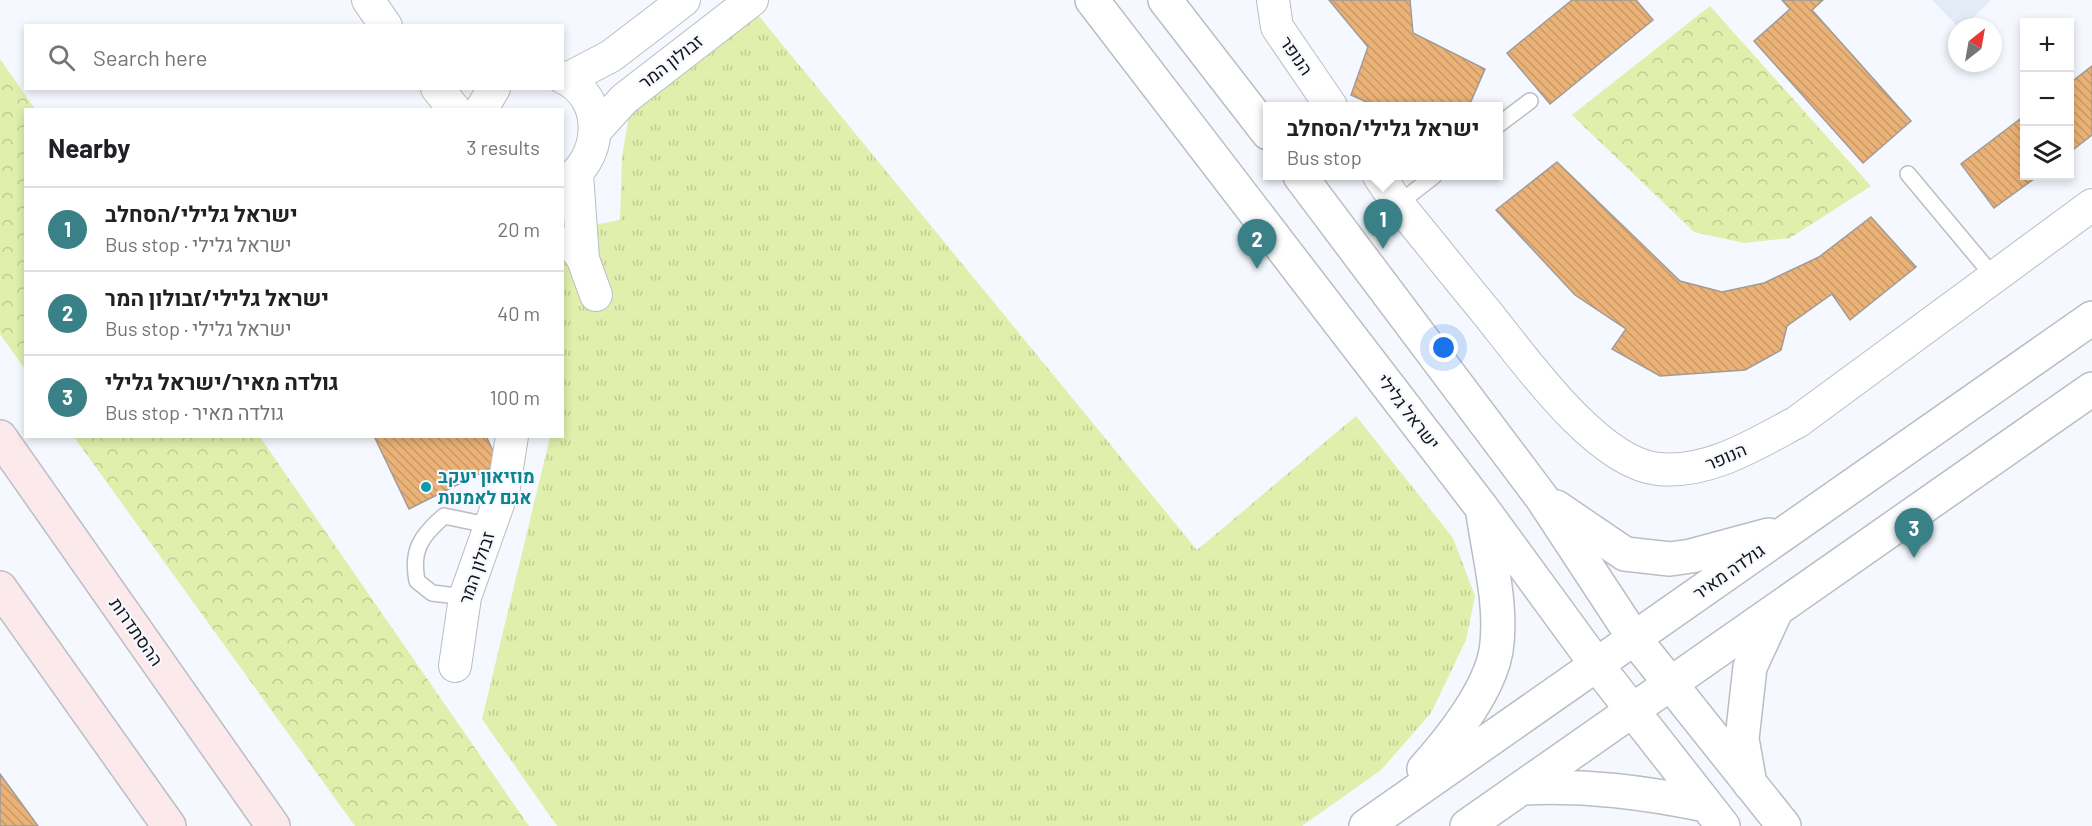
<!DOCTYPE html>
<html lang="en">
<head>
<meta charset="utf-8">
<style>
	body { margin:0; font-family:Barlow,Heebo,sans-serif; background:#f6f6f6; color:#202124 }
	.controls { position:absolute; right:18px; top:18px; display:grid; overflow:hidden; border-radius:0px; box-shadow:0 3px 9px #0003 }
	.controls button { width:54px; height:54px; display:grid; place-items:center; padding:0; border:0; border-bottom:2px solid #e0e0e0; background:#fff; color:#202124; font:30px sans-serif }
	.compass { position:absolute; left:1948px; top:18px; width:54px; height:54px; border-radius:50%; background:#fff; box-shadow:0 3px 9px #0003; rotate:31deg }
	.you { position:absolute; left:1444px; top:348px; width:21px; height:21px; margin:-15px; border:4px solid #fff; border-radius:50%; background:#1a73e8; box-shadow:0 0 0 9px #1a73e833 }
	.badge { display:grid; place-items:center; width:39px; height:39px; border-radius:50%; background:#398186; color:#fff; font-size:20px; font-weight:700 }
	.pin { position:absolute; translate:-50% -50px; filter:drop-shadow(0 2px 3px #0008) }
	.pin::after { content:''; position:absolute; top:32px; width:21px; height:18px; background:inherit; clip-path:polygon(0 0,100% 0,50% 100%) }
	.popup { position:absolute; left:1263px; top:102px; width:240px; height:78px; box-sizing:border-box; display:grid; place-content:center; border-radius:0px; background:#fff; filter:drop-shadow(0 2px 4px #0005); font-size:20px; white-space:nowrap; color:#757577 }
	.popup b { font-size:22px; color:#202124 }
	.popup::after { content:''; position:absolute; left:50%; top:100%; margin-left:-12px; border:12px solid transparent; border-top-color:#fff }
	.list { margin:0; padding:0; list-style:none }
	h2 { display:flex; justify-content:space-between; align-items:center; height:78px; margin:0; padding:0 24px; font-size:26px }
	h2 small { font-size:20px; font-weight:400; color:#757577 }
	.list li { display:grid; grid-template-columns:39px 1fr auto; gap:18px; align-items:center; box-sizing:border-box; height:84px; padding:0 24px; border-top:2px solid #e0e0e0 }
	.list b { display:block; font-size:22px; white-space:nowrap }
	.list p { margin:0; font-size:20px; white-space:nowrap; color:#757577 }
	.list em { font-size:20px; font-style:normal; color:#757577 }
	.icon { flex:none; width:33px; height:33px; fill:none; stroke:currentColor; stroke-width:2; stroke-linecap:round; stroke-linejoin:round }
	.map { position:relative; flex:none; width:2092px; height:826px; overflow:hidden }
	.search { position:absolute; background:#fff; box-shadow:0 3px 9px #0003; left:24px; top:24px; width:540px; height:66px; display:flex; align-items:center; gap:15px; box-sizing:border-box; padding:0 21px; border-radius:0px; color:#757577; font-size:22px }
	.panel { position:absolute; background:#fff; box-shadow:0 3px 9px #0003; left:24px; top:108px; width:540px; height:330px; border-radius:0px }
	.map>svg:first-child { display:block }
	.built { fill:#e3ebf6 }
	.grass { fill:url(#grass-tufts) }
	.park { fill:url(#park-crowns) }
	.building { fill:url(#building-back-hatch); stroke:#a09b97; stroke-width:1.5 }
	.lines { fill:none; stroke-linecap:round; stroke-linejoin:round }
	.service-casing { stroke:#babec3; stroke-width:18 }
	.minor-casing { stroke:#babec3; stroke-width:34 }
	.tertiary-casing { stroke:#babec3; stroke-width:36 }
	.secondary-casing { stroke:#babec3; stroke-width:36 }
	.service { stroke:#fff; stroke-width:15 }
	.minor { stroke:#fff; stroke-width:32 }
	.tertiary { stroke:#fff; stroke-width:33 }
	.secondary { stroke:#fce9ec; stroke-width:33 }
	.culture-dot { fill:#0f9aa8; stroke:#f5f8fe; stroke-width:2 }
	.labels { text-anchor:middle; stroke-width:4.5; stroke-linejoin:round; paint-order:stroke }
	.street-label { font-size:18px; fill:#121315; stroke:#f5f8fe }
	.culture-label { font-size:18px; font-weight:bold; fill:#0d838f; stroke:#f5f8fe; text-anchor:start }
</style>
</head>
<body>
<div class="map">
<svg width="2092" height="826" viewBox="0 0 2092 826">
	<defs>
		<pattern id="grass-tufts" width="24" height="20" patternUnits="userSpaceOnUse" patternTransform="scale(1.5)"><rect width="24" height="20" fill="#e0efac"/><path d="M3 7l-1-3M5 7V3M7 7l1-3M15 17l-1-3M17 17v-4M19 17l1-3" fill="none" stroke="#bfcc93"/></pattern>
		<pattern id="park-crowns" width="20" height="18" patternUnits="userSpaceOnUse" patternTransform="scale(1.5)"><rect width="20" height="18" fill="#e0efac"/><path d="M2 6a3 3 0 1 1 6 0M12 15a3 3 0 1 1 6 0" fill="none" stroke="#bfcc93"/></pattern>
		<pattern id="building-back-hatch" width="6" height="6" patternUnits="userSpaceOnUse" patternTransform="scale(1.5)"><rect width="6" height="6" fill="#ebb277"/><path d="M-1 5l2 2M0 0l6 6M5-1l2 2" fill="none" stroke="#c89866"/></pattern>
	</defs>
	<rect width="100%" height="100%" fill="#f5f8fe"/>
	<path class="built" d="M1932 0H1991L1963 27H1958Z"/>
	<path class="grass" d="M758 15 1197 550 1356 416 1453 538 1475 596 1466 640 1431 713 1381 770 1302 826H557L482 719 550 437 562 436 563 231 620 220 622 156 630 110Z"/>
	<path class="park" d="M1710 6 1871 186 1790 238 1744 243 1694 232 1572 115Z
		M0 59 35 109 26 110 25 369 0 334Z
		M74 437H260L529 826H355Z"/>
	<path class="building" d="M1329 0H1410L1413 33 1485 69 1469 106H1376L1351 95 1368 47Z
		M1572 0H1636L1653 20 1550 104 1507 53Z
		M1782 0H1823L1812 10 1911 121 1863 163 1754 41 1790 9Z
		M2092 66V135L2070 152V83Z
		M2024 116V176H2038L1994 208 1961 164Z
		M1557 162 1680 281 1722 292 1764 283 1819 257 1871 217 1916 267 1850 320 1832 294 1787 326 1781 350 1745 370 1660 376 1612 349 1626 329 1575 295 1496 210Z
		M374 436H486L499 464 409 509Z
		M0 774 38 826H0Z"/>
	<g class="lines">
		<defs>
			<path id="service" d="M1498 125 1530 101
				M1908 174 1994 277
				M1398 204 1434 176
				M465 597 432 593 417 581C411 550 421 536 444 516L492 526"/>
			<path id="minor" d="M368 0 386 26
				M1273 0 1277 27 1331 106
				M562 77C608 97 603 162 562 184
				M567 79 611 56 684 0
				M437 88 455 110
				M481 110 494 88
				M596 130 624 99 752 0
				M577 174 583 259
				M1379 176 1398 204C1428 240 1457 277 1487 313 1524 359 1597 463 1658 469 1708 474 1754 445 1797 422L2092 205
				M571 242 583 259 596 295
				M455 666 465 597 504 487 512 436"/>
			<path id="tertiary" d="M1092 0 1482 508 1596 664 1723 826
				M1165 0 1268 133
				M1300 176 1542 498 1634 638 1784 826
				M1556 507 1625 554 1670 559 1691 556 1769 535
				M1424 769C1450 740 1489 691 1496 651 1503 606 1489 557 1483 513
				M1750 784 1742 739 1750 667 1776 611
				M1522 788C1587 785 1642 792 1706 805
				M1366 826 2092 318
				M1467 826 2092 389"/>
			<path id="secondary" d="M0 437 273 826
				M0 588 169 826"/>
		</defs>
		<use href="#service" class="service-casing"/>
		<use href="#minor" class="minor-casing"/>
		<use href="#tertiary" class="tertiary-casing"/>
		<use href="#secondary" class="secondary-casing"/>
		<use href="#service" class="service"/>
		<use href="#minor" class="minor"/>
		<use href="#tertiary" class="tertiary"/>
		<use href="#secondary" class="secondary"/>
	</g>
	<circle class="culture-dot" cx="426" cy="487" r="6"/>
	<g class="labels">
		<g class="street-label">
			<text transform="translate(1296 56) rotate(55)" y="6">הנופר</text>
			<text transform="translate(671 62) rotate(-38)" y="6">זבולון המר</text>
			<text transform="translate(1408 412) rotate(52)" y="6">ישראל גלילי</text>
			<text transform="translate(1726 457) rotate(-23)" y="6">הנופר</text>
			<text transform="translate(477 568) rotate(-71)" y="6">זבולון המר</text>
			<text transform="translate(1729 572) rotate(-35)" y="6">גולדה מאיר</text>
			<text transform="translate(136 632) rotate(55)" y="6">ההסתדרות</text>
		</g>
		<g class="culture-label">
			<text x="438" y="483">מוזיאון יעקב<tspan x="438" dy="21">אגם לאמנות</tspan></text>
		</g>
	</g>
</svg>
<div class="controls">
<button>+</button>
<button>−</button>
<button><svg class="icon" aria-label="layers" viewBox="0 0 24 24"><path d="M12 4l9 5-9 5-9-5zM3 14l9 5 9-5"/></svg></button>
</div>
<svg class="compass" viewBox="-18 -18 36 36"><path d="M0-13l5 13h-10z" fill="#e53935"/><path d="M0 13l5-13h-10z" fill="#757577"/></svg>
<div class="you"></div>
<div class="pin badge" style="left:1383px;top:249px">1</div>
<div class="popup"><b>ישראל גלילי/הסחלב</b>Bus stop</div>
<div class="pin badge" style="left:1257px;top:269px">2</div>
<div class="pin badge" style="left:1914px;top:558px">3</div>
<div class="search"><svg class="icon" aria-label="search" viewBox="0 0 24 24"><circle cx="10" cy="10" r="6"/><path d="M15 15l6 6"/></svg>Search here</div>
<section class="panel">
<h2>Nearby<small>3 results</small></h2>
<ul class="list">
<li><span class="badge">1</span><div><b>ישראל גלילי/הסחלב</b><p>Bus stop · ישראל גלילי</p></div><em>20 m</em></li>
<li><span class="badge">2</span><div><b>ישראל גלילי/זבולון המר</b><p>Bus stop · ישראל גלילי</p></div><em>40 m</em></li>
<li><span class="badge">3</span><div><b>גולדה מאיר/ישראל גלילי</b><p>Bus stop · גולדה מאיר</p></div><em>100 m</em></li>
</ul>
</section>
</div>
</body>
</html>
